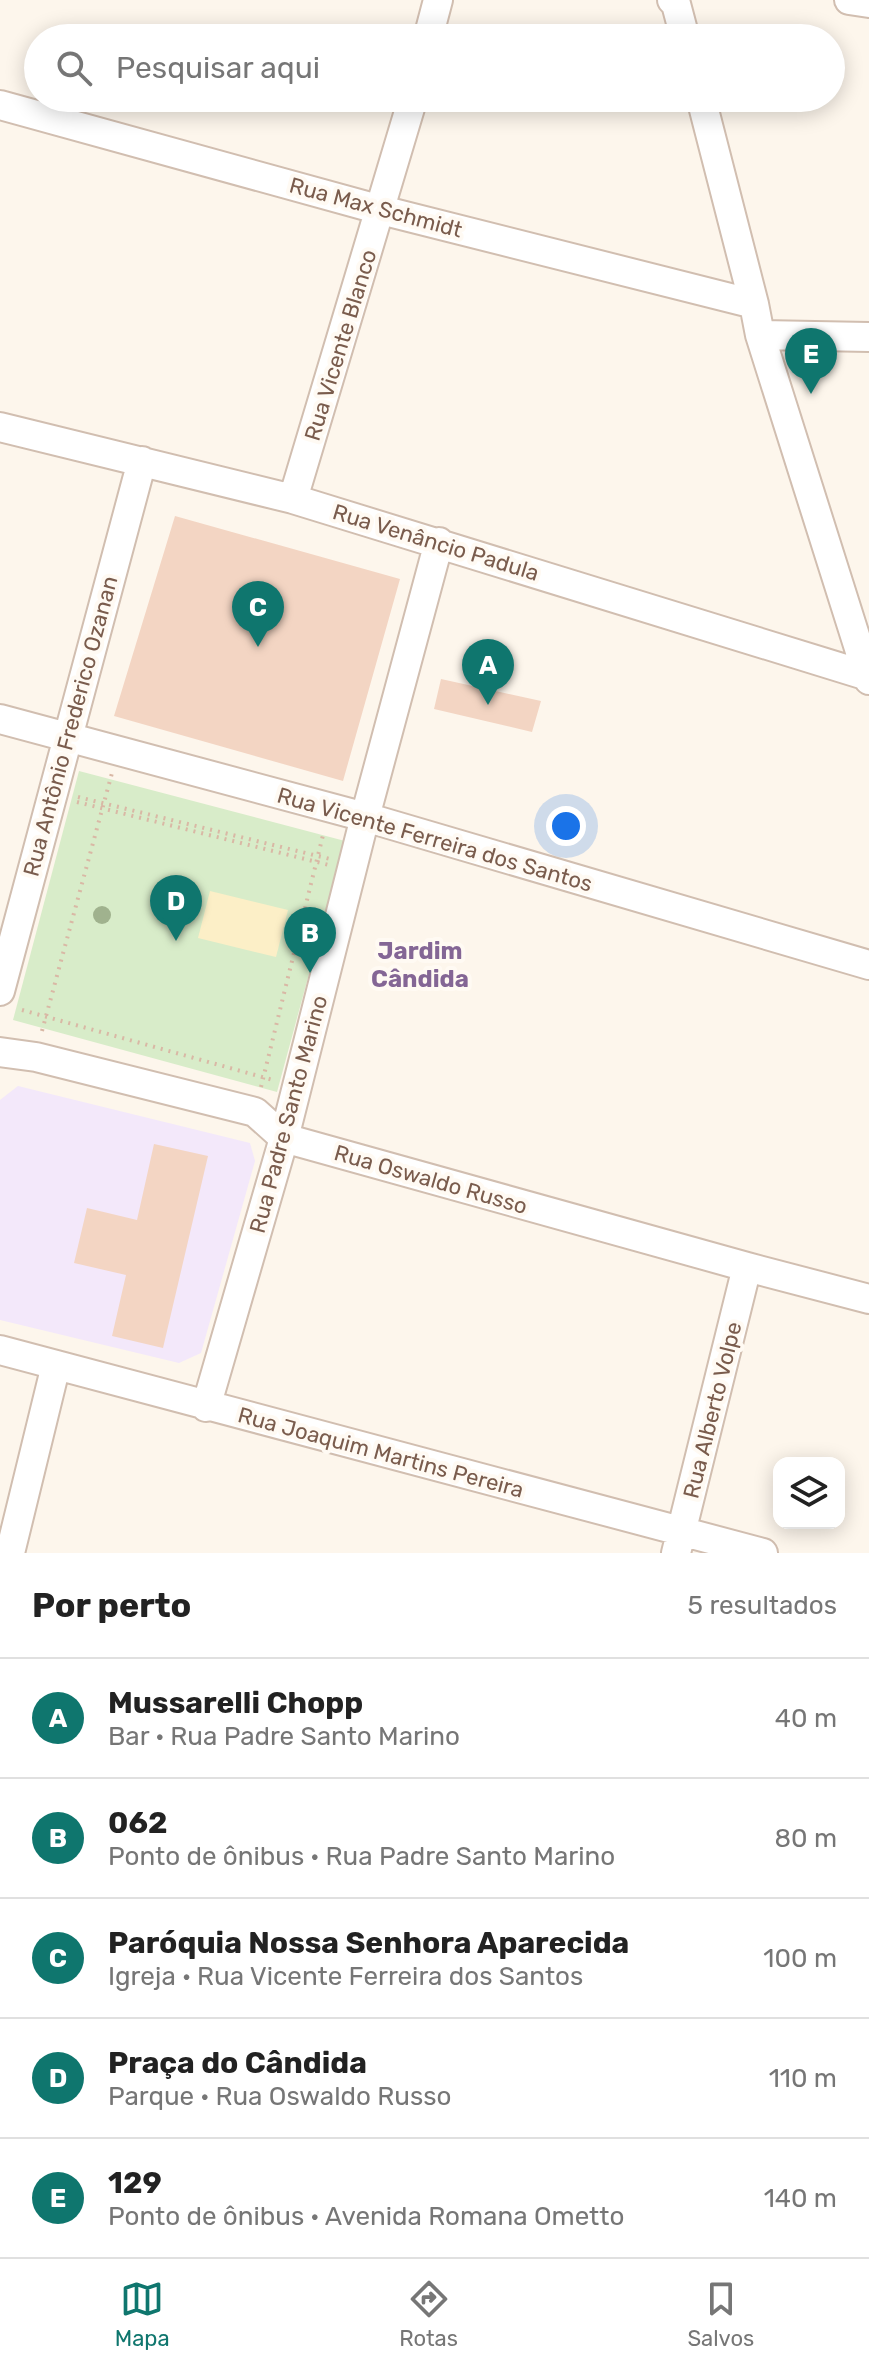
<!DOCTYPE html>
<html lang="pt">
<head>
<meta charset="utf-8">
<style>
	body { margin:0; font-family:Rubik,sans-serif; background:#f2f2f2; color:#222 }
	.controls { position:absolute; right:24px; bottom:24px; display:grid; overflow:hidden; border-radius:16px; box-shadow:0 4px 20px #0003 }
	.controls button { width:72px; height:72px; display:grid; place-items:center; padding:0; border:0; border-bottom:2px solid #e0e0e0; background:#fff; color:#222; font:40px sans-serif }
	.you { position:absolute; left:566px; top:826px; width:28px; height:28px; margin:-20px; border:6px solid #fff; border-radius:50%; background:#1a73e8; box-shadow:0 0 0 12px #1a73e833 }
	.badge { display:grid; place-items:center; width:52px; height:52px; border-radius:50%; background:#0f766e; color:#fff; font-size:26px; font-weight:700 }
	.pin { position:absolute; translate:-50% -66px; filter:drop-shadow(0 2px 4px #0008) }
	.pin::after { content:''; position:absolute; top:42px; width:28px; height:24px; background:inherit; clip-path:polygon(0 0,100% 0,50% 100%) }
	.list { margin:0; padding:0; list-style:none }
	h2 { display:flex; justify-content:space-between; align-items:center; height:104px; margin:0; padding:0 32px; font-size:34px }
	h2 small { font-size:26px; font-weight:400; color:#767676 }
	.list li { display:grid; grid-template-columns:52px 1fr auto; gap:24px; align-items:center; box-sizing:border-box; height:120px; padding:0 32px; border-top:2px solid #e0e0e0 }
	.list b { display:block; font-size:30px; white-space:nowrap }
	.list p { margin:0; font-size:26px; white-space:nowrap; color:#767676 }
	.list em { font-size:26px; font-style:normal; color:#767676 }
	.icon { flex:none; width:44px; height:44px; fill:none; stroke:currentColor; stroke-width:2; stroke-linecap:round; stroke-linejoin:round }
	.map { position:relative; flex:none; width:869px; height:1553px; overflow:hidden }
	.search { position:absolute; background:#fff; box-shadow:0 4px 20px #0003; left:24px; right:24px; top:24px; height:88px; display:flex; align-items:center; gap:20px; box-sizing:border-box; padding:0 28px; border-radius:44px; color:#767676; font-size:30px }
	.sheet { height:704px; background:#fff }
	nav { display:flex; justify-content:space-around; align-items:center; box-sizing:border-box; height:112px; border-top:2px solid #e0e0e0; background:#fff; font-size:22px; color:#767676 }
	nav a { display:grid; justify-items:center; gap:4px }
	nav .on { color:#0f766e }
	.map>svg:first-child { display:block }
	.education { fill:#f3e8fa }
	.green { fill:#d8ecc9 }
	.sand { fill:#fcefc7 }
	.building { fill:#f3d5c3 }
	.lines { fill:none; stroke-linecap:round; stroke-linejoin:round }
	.minor-casing { stroke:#d1beb0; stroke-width:32 }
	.path { stroke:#d9b8a5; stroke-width:4; stroke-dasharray:2 6; stroke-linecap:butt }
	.minor { stroke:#fff; stroke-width:28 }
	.tree { fill:#a0b28e }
	.labels { text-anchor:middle; stroke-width:8; stroke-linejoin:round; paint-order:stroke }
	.street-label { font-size:22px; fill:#7a5c4d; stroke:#fffaf3 }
	.neighbourhood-label { font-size:24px; font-weight:bold; fill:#846695; stroke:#fffaf3 }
</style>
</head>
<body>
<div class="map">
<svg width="869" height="1553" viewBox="0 0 869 1553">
	<rect width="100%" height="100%" fill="#fdf6ec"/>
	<path class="education" d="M18 1086 250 1143 255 1161 201 1353 179 1363 0 1320V1100Z"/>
	<path class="green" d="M79 771 345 841 277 1092 13 1020Z"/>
	<path class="sand" d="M210 891 288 910 276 957 198 938Z"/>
	<path class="building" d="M175 516 400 579 343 781 114 716Z
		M441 679 541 701 532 732 434 709Z
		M154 1144 208 1156 163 1348 112 1336 126 1275 74 1263 87 1208 137 1220Z"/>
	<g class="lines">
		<defs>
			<path id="minor" d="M672 0 676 4 685 38
				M849 0 869 3
				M428 38 438 0
				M701 98 754 304 760 335 869 680
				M0 105 381 210 754 304
				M760 335 869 337
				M0 427 293 499 868 676
				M293 499 413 98
				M0 719 365 817 869 965
				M0 991 142 461
				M0 1052 36 1057 255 1112 284 1138 747 1267 869 1299
				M0 1350 763 1553
				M206 1407 284 1138 365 817 439 542
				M10 1553 56 1365
				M676 1553 747 1267"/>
		</defs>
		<use href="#minor" class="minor-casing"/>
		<path class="path" d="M78 797 330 859
			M77 802 329 865
			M22 1010 273 1080
			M42 1031 112 773
			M261 1087 324 831"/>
		<use href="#minor" class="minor"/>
	</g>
	<circle class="tree" cx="102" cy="915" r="9"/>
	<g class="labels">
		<g class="street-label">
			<text transform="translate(376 207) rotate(15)" y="8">Rua Max Schmidt</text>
			<text transform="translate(340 345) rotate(-73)" y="8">Rua Vicente Blanco</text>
			<text transform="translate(436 542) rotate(17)" y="8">Rua Venâncio Padula</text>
			<text transform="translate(70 726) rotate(-75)" y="8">Rua Antônio Frederico Ozanan</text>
			<text transform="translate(435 839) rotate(16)" y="8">Rua Vicente Ferreira dos Santos</text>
			<text transform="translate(288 1114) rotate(-75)" y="8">Rua Padre Santo Marino</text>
			<text transform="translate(431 1179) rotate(16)" y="8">Rua Oswaldo Russo</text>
			<text transform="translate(712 1410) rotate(-76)" y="8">Rua Alberto Volpe</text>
			<text transform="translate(381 1452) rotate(15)" y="8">Rua Joaquim Martins Pereira</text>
		</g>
		<g class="neighbourhood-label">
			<text x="420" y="959">Jardim<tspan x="420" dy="28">Cândida</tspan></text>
		</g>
	</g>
</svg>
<div class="controls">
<button><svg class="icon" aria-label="layers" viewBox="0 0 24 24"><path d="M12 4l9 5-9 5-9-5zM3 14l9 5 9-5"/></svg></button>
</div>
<div class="you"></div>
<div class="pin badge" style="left:488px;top:705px">A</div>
<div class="pin badge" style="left:310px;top:973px">B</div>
<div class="pin badge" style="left:258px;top:647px">C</div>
<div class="pin badge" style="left:176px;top:941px">D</div>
<div class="pin badge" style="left:811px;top:394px">E</div>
<div class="search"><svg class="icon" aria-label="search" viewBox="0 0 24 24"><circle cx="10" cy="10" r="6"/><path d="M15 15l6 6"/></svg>Pesquisar aqui</div>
</div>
<section class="sheet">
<h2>Por perto<small>5 resultados</small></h2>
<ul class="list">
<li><span class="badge">A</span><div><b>Mussarelli Chopp</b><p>Bar · Rua Padre Santo Marino</p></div><em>40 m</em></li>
<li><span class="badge">B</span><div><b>062</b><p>Ponto de ônibus · Rua Padre Santo Marino</p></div><em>80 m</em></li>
<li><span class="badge">C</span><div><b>Paróquia Nossa Senhora Aparecida</b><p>Igreja · Rua Vicente Ferreira dos Santos</p></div><em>100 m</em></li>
<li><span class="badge">D</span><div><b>Praça do Cândida</b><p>Parque · Rua Oswaldo Russo</p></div><em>110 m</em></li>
<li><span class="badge">E</span><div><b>129</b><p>Ponto de ônibus · Avenida Romana Ometto</p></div><em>140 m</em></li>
</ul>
</section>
<nav>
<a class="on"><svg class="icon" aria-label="map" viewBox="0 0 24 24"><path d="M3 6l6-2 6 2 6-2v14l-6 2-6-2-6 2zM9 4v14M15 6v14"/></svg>Mapa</a>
<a><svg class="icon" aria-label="directions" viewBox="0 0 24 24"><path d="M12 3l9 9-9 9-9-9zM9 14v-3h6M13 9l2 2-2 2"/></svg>Rotas</a>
<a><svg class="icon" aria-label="saved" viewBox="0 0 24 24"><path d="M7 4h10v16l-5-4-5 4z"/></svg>Salvos</a>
</nav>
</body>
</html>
